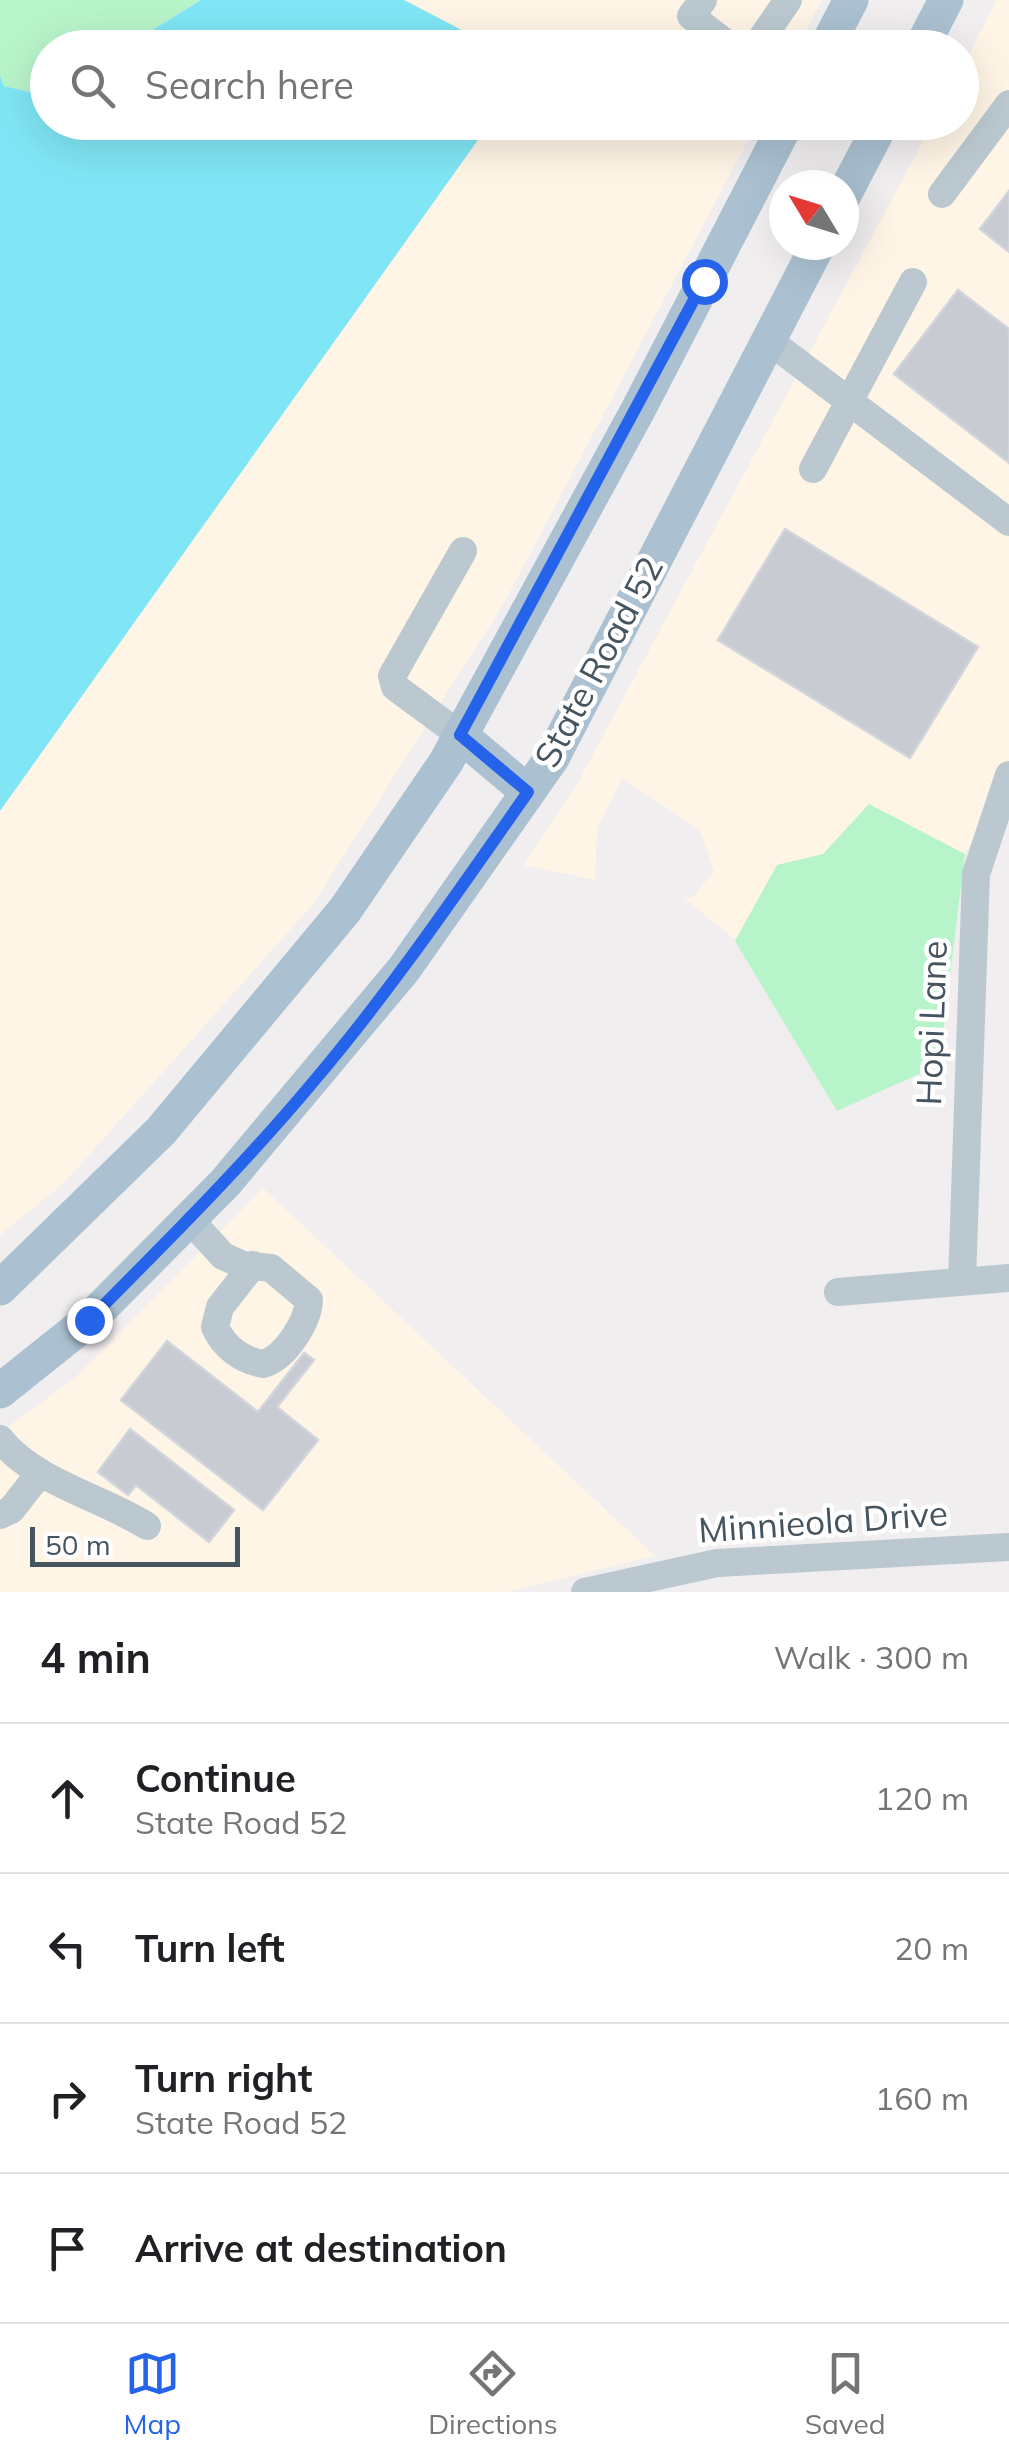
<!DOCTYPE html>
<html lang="en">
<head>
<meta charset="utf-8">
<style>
	body { margin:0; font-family:Mulish,sans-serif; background:#f2f2f2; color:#202124 }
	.compass { position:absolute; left:769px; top:170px; width:90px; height:90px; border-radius:50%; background:#fff; box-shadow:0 10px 40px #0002; rotate:308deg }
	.scale { position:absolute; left:30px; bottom:25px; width:210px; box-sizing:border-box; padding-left:10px; border:5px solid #45545e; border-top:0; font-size:28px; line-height:35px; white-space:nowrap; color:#45545e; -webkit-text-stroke:8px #fff; paint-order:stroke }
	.stop { position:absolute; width:30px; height:30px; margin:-22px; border:8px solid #2563eb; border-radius:50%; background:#fff }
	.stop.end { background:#2563eb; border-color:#fff; box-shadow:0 2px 10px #0008 }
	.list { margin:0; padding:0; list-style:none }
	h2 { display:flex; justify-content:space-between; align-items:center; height:130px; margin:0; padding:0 40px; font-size:42px }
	h2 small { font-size:32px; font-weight:400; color:#757577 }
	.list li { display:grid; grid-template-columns:65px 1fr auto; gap:30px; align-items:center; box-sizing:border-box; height:150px; padding:0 40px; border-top:2px solid #e0e0e0 }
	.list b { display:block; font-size:38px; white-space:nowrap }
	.list p { margin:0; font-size:32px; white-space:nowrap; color:#757577 }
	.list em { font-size:32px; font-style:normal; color:#757577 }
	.icon { flex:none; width:55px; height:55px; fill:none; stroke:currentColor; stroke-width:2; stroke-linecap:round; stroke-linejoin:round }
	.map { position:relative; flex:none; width:1009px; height:1592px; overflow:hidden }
	.search { position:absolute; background:#fff; box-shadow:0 10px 40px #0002; left:30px; right:30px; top:30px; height:110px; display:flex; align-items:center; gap:25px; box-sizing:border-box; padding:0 35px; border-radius:55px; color:#757577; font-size:38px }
	.sheet { height:730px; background:#fff }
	nav { display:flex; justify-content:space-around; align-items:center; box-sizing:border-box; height:140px; border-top:2px solid #e0e0e0; background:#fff; font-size:28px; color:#757577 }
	nav a { display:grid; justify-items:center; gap:5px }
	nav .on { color:#2563eb }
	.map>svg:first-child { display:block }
	.commercial { fill:#fef5e6 }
	.green { fill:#b8f4ca }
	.water { fill:#80e6f5 }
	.building { fill:#c8ccd2; stroke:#d2d5db; stroke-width:2.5 }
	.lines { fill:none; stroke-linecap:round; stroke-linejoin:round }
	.minor { stroke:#bbc8cf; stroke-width:28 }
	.major { stroke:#abc1d1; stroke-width:35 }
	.route { stroke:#2563eb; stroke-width:12 }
	.labels { text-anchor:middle; stroke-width:9; stroke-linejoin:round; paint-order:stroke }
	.street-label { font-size:35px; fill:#45545e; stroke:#fff }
</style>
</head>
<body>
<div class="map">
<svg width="1009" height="1592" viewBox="0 0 1009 1592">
	<rect width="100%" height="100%" fill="#f1eeef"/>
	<path class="commercial" d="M404 0H822L797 48 481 47 478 39Z
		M997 0H1009V781L1005 792 965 854 869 804 823 854 777 865 735 940 685 898 695 895 714 871 700 830 622 778 597 828 595 880 523 865 575 788 933 123 962 122V68Z
		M490 123H757L504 603 313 904 64 1183 0 1235V811Z
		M263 1188 655 1556 506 1592H0V1433L76 1377Z"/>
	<path class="green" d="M0 0H201L125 47 48 48 47 96 4 86 0 76Z
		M869 804 965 854 939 1065 837 1111 735 941 777 865 823 854Z"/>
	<path class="water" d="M201 0H404L479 39 481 47H125Z
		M0 76 4 86 47 96 48 122 490 123 0 811Z"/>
	<path class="building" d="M1009 191V252L980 229Z
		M958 290 1009 329V463L894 374Z
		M785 529 978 647 910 758 718 640Z
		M167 1341 258 1412 304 1353 314 1360 277 1407 318 1440 263 1510 121 1400Z
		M130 1429 234 1510 209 1542 136 1485 128 1495 98 1472Z"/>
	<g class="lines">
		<path class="minor" d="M703 0 691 16 732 48
			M755 48 788 0
			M942 194 1009 104
			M768 340 1009 522
			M813 469 913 282
			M460 735 395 687 392 676 463 551
			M189 1219 223 1256 243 1265 271 1268 309 1300C308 1322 285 1358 263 1364 241 1360 224 1347 215 1327L220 1307 253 1265
			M962 1281 976 874 1009 775
			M838 1292 1009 1278
			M0 1439C36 1483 99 1496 147 1526
			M0 1515 11 1510 40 1473
			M585 1592 717 1563 1009 1547"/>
		<path class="major" d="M826 48 851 0
			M921 48 946 0
			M844 195 882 122
			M460 735 528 792
			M0 1288 161 1131 345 910 446 762 638 410 787 122
			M0 1391 89 1320 225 1183 404 969 552 758 818 245"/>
	</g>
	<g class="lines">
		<path class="route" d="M89 1320C166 1242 244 1165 314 1081 392 989 459 890 528 792L460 735 704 281"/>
	</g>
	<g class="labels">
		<g class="street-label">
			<text transform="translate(599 662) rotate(-62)" y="12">State Road 52</text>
			<text transform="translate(932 1023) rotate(-88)" y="12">Hopi Lane</text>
			<text transform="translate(823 1522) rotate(-4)" y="12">Minnieola Drive</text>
		</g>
	</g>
</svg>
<svg class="compass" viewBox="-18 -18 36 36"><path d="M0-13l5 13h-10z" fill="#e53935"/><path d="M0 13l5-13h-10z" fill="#757577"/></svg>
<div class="scale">50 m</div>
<div class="stop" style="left:704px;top:281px"></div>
<div class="stop end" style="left:89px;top:1320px"></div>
<div class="search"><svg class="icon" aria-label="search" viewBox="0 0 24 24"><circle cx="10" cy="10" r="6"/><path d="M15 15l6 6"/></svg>Search here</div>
</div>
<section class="sheet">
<h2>4 min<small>Walk · 300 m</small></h2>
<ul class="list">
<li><svg class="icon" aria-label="ahead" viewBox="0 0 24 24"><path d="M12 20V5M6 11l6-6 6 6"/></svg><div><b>Continue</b><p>State Road 52</p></div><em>120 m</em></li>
<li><svg class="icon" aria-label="left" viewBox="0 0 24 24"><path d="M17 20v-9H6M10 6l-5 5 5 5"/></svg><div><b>Turn left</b></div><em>20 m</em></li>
<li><svg class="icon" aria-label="right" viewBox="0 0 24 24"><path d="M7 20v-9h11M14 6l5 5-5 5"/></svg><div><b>Turn right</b><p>State Road 52</p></div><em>160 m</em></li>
<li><svg class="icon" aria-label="arrive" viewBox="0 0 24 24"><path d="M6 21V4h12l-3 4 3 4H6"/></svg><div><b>Arrive at destination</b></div></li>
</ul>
</section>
<nav>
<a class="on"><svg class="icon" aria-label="map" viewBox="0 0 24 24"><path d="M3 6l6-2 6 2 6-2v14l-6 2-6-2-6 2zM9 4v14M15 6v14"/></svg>Map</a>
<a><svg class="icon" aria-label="directions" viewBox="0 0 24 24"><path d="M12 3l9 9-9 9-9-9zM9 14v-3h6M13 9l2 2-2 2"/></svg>Directions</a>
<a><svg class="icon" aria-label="saved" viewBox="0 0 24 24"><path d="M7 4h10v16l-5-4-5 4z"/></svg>Saved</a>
</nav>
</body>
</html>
